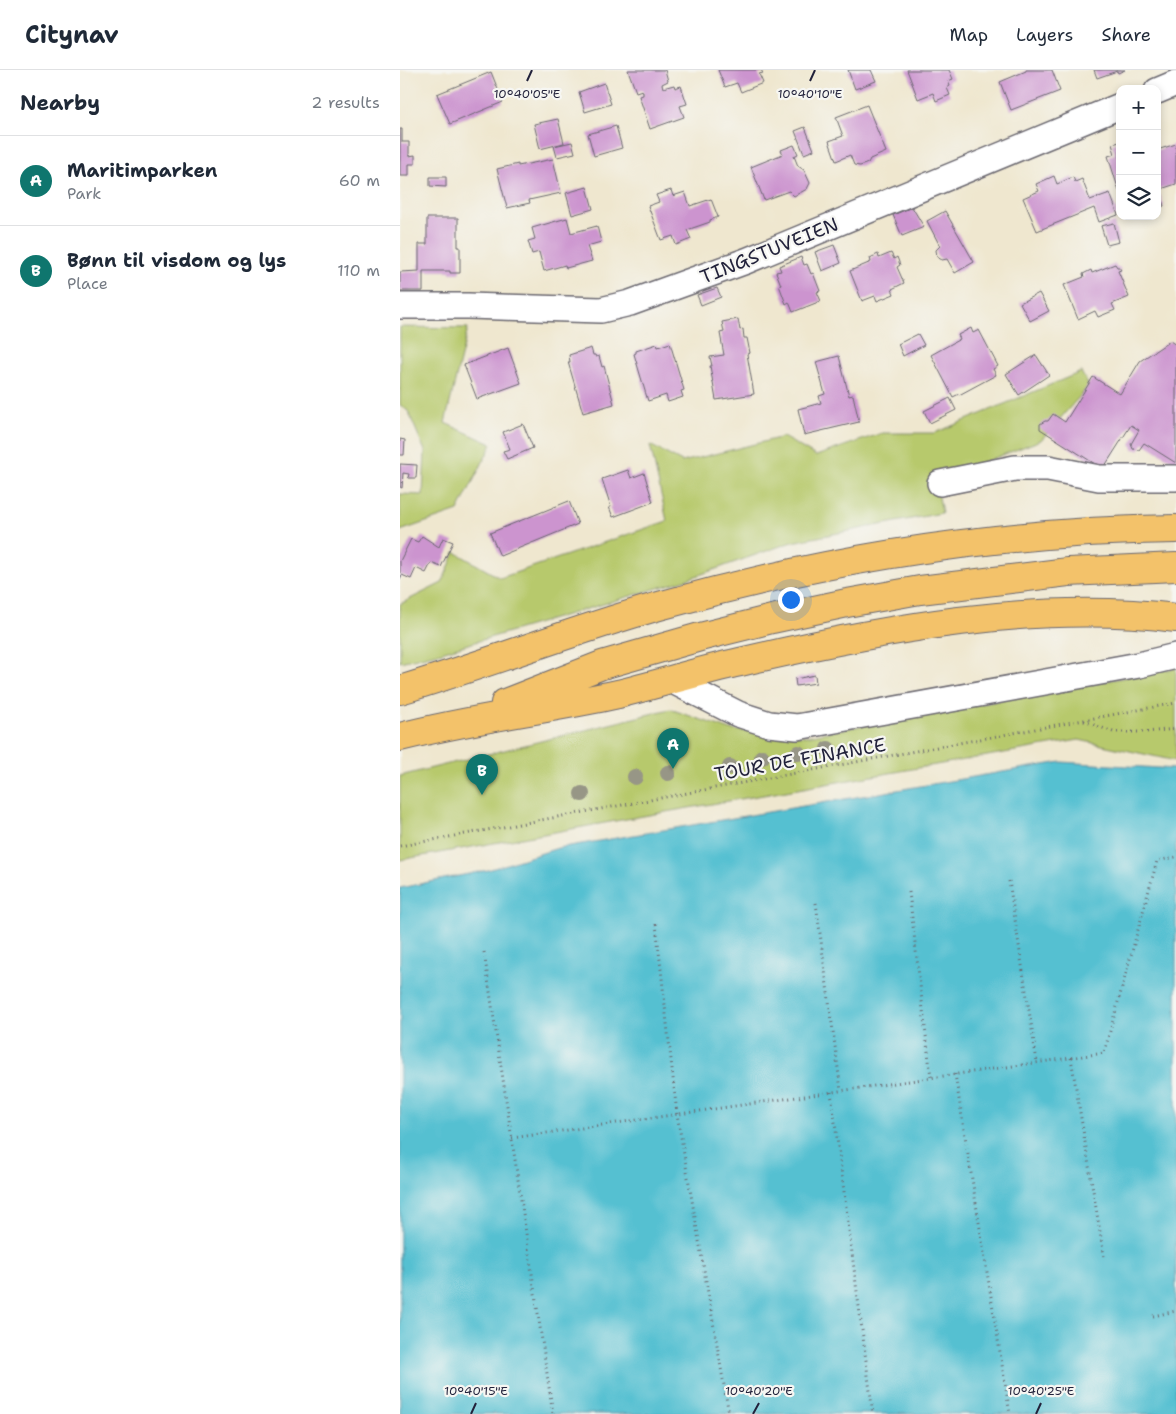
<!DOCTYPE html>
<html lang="en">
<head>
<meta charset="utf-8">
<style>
	body { margin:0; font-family:"Shantell Sans",sans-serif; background:#f6f6f7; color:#1f2937 }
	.controls { position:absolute; right:15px; top:15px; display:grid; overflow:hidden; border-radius:10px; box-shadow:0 2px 8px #0003 }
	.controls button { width:45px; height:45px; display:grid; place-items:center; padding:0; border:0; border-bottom:1px solid #e0e1e3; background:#fff; color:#1f2937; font:25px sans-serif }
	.you { position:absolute; left:390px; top:529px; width:18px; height:18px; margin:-12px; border:4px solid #fff; border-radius:50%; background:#1a73e8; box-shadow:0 0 0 8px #1a73e833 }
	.badge { display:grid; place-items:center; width:32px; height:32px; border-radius:50%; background:#0f766e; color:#fff; font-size:16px; font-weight:700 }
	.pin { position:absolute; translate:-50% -41px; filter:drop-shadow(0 1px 2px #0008) }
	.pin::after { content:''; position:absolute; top:26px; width:18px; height:15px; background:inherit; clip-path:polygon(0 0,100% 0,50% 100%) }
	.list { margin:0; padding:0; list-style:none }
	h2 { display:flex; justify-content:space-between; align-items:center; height:65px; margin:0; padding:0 20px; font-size:21px }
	h2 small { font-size:16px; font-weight:400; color:#747a83 }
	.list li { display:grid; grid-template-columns:32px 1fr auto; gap:15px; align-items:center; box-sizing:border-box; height:90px; padding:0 20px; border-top:1px solid #e0e1e3 }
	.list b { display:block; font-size:19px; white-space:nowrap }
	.list p { margin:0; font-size:16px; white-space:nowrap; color:#747a83 }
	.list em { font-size:16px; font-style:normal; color:#747a83 }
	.icon { flex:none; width:28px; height:28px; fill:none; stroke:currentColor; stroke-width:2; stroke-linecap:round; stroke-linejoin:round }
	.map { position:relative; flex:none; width:776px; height:1344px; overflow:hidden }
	header { display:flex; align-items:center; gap:30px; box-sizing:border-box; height:70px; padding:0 25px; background:#fff; border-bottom:1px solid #e0e1e3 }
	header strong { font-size:24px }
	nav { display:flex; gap:28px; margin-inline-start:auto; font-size:18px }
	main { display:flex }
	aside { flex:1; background:#fff }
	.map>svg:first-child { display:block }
	.green { fill:#b7c96c; stroke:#6c7654 }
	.water { fill:#55c0d1; stroke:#3c7186 }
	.building { fill:#cc94cf }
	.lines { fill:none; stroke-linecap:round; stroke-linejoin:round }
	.minor-casing { stroke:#6a676f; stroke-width:28 }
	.highway-casing { stroke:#6a676f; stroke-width:30 }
	.path { stroke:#6a676f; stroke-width:3; stroke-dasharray:1 4; stroke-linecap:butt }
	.minor { stroke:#fff; stroke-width:25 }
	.highway { stroke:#f3c26a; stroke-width:28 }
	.tree { fill:#979686 }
	.ticks { fill:none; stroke:#22223b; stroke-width:2 }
	.labels { text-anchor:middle; stroke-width:4.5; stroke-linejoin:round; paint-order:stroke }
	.street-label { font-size:19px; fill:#22223b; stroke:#f6f6f2 }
	.ticks-label { font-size:12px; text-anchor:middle; fill:#22223b; stroke:#f6f6f2; stroke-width:4.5; stroke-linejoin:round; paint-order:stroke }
</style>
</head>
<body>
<header>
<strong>Citynav</strong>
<nav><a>Map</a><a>Layers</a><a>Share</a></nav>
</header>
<main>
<aside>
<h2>Nearby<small>2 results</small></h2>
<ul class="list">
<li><span class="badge">A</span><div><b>Maritimparken</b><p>Park</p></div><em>60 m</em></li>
<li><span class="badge">B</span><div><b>Bønn til visdom og lys</b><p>Place</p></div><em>110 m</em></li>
</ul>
</aside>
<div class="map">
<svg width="776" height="1344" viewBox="0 0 776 1344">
	<rect width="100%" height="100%" fill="#f6f6f2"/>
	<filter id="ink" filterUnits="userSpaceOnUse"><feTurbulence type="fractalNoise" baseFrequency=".02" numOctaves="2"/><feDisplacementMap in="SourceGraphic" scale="10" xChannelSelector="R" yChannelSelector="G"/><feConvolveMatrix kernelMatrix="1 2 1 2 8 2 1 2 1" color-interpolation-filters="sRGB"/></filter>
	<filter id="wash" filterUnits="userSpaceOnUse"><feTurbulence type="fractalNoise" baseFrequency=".0096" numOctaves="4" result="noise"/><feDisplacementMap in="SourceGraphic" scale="20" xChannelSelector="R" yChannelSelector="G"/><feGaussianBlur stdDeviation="1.12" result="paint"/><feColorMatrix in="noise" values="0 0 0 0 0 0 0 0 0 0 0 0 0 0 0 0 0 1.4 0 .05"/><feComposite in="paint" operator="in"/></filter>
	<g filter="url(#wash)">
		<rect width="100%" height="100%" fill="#efe7cf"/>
		<path class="green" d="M0 257 68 258 45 353 92 374 58 441 0 461V424L23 425 25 381 8 341 0 335Z
			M681 302 689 316 641 370 536 411 542 443 392 472 285 510 38 583 0 592V534L42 513 55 482 100 508 267 451 250 375 282 392 383 367 416 386 482 363H535Z
			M776 598V691L679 670 260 743 0 790V706L270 639 331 660 406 666Z"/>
		<path class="water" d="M661 692 776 699V1344H0V818L88 800 158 778Z"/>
		<g id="blocks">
			<path class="building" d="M228 0H265L268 11 262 14 263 18 274 15 275 18 281 16 287 34 280 36 284 47 250 59 239 26 243 25V22L242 20 236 22Z
				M318 0H361L363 3 359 4 363 13 341 22 337 13 325 17Z
				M448 0H471L476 11 455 19Z
				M507 0H549L553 9 548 11 550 16 547 18 550 25 536 31 533 23 518 29Z
				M626 0H652L660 21 611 40 600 12 626 1Z
				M694 0H725L718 3 717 1 697 8Z
				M91 2 103 32 50 54 37 24Z
				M204 13 211 34 185 42 179 22Z
				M467 35 486 82 470 89 468 93 460 96 454 95 450 85 436 91 429 71 443 66 436 47Z
				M158 49 164 73 140 79 134 54Z
				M216 56 222 78 194 86 188 64Z
				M405 57 414 80 404 84 395 61Z
				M0 59H2V72H9V86L15 85V94H9V106H0Z
				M172 72 175 83 157 87 154 76Z
				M720 72V121H719L708 86 715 84 712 74Z
				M776 74V114L758 120 764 136 757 138V80Z
				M394 75 398 84 394 86 398 96 404 100 410 113 407 119 394 126 389 121 364 130 351 97 383 84 381 80Z
				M153 89 161 123 129 130 130 133 107 138 97 99 118 94V96Z
				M654 106 657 114 673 107 675 112 682 109 690 130 710 123 718 145 699 152 694 138 637 161 623 128 639 121 636 114Z
				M30 107H46V117L30 116Z
				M187 117 193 139 172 145 166 123Z
				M271 120 273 126 285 122 290 136 311 129 318 147 310 150V152L287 160 291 169 276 175 273 166 261 170 248 136 259 132 256 125Z
				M512 137 524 157 502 166 493 145Z
				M545 141 574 192 555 203 547 189 542 190 537 187 536 180 540 176 527 151Z
				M735 146H748V147L737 150Z
				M27 148H58V177H60V203H50V201H23V221H0V202L19 201V174H27Z
				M167 148 171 163 197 156 201 172 187 176 192 191 166 198 165 195 144 201 139 182 132 184 128 171 135 169 132 158Z
				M714 153 719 172 707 175 701 156Z
				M434 175 441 193 422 201 415 182Z
				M491 183 494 189 497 187 500 195 497 197 504 213 492 219 494 224 477 231 475 226 462 231 450 201 471 192 470 188 478 184 479 188Z
				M401 187 404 195 407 194 411 204 413 203 420 221 417 222 421 231 393 242 389 232 386 234 379 215H381L376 202 381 201 379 196Z
				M715 194 717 197H719L721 200 718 201 729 227 712 234 715 240 698 247 695 241 678 249 664 215 684 207 683 204 691 200 692 203Z
				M317 218 321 227 301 235 297 225Z
				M639 223 649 241 630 251 620 233Z
				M338 249 340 260 343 259 344 268H347L350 283 347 284 354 324 316 330 310 296H312L310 287 324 285 320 263 324 262 322 252Z
				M571 258 573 263 579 260 598 296 593 299 596 305 559 325V324L553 327 531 285 560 269 558 265Z
				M518 264 524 275 503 286 498 274Z
				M770 271 776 275V393L744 373 739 380 733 379 731 374 739 360 731 355 703 399 640 359V354L645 351H648L653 344 665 352 693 307 720 324 740 291Z
				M270 273 284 320 281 321 283 327 268 332 266 325 248 331 234 284 236 283V281L257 274 258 277Z
				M108 278 121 313 77 329 64 295Z
				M191 278 193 285H195L196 287 199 286 202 297 204 296 214 334 183 343 168 292H170L169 285Z
				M636 285 649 305 619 325 606 304Z
				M439 286 449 326 453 325 459 352 404 365 398 339 421 333 419 326 425 324 416 292Z
				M550 328 556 340 530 353 524 341Z
				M123 354 133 378 107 389 103 381 110 379 103 362Z
				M0 369 5 370 4 385H0Z
				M0 394 17 395 16 408H8L9 404 3 403 2 418 0 417Z
				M228 400 231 408 244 403 253 432 213 447 209 437H211L202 409Z
				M169 431 178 454 100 486 90 463Z
				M22 466 39 477 43 468 53 472 41 497 31 493 26 503 16 498 11 509 2 505 0 509V491L11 469 18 472Z
				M415 605 416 613 396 616 395 609Z"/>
		</g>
	</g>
	<g filter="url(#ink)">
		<use href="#blocks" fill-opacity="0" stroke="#6a676f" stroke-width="1"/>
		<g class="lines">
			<defs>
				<path id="minor" d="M757 21 776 13
					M0 236H68L201 240 230 233 346 191 720 36
					M540 413 615 398H648L699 408H776
					M271 610 338 644 369 654 397 657 739 595 776 586"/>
				<path id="highway" d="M0 620C87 594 171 561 259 536 426 489 602 461 776 459
					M105 633 202 595 300 567 372 549 447 533 520 520 668 502 776 497
					M0 667C72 648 146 640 218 624 259 614 299 601 340 592 478 560 635 530 776 548"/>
			</defs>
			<use href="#minor" class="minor-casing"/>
			<use href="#highway" class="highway-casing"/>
			<path class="path" d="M684 651 713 662H746L776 659
				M0 776 776 633
				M609 811 637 992
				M509 822 531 1007
				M416 833 441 1021
				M256 854 277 1044 329 1344
				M84 882 153 1344
				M671 988 704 1186
				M555 1004 610 1344
				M431 1022 473 1344
				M112 1068 704 983 757 791 776 787
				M753 1246 776 1241"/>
			<use href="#minor" class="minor"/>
			<use href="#highway" class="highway"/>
		</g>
		<g class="tree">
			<circle cx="428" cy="679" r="8"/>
			<circle cx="398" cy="683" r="8"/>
			<circle cx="362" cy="687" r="8"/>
			<circle cx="330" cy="697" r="8"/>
			<circle cx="268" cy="703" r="8"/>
			<circle cx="235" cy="707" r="8"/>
			<circle cx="182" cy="724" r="8"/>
		</g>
	</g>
	<path class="ticks" d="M127 11 132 0M410 11 415 0M71 1344 76 1333M353 1344 359 1333M636 1344 641 1333"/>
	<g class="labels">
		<g class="street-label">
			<text transform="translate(369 180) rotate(-22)" y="7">TINGSTUVEIEN</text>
			<text transform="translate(400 689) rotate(-10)" y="7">TOUR DE FINANCE</text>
		</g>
	</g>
	<g class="ticks-label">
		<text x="127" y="28">10°40'05"E</text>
		<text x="410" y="28">10°40'10"E</text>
		<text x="76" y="1325">10°40'15"E</text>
		<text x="359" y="1325">10°40'20"E</text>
		<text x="641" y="1325">10°40'25"E</text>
	</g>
</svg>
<div class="controls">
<button>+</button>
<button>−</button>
<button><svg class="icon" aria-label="layers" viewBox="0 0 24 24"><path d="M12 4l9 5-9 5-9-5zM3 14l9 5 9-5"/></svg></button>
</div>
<div class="you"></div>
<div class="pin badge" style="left:273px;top:699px">A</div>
<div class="pin badge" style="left:82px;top:725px">B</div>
</div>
</main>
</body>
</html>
